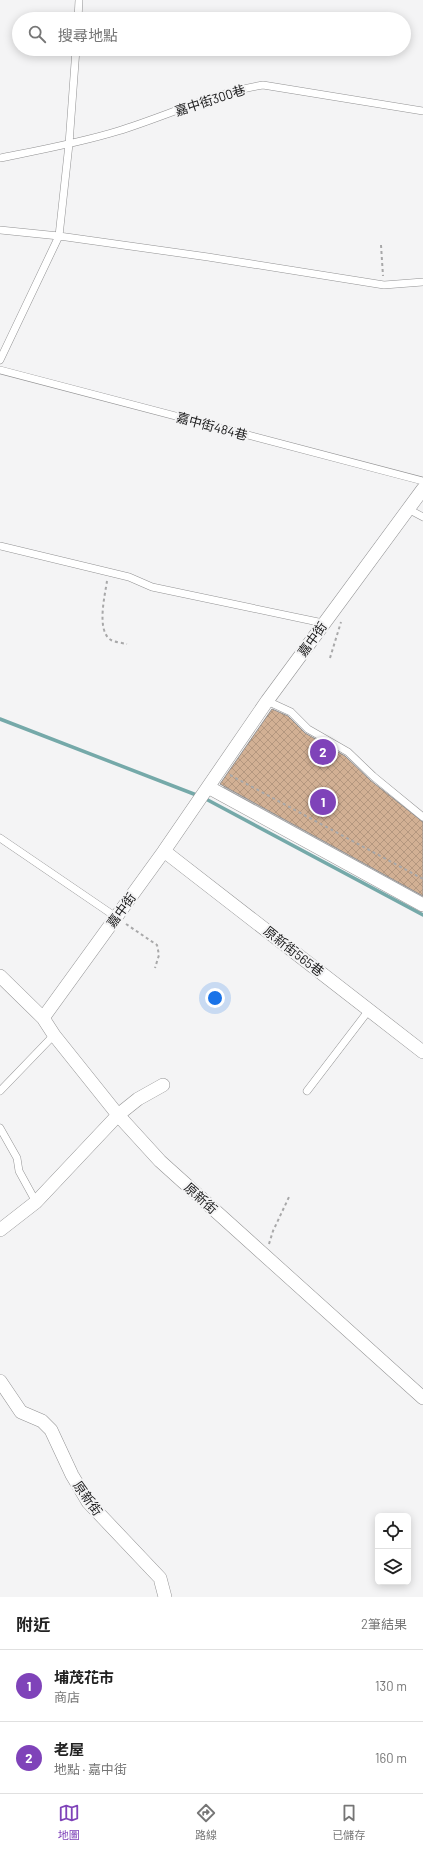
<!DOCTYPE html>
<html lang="zh-TW">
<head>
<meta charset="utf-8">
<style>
	body { margin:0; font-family:Barlow,"Noto Sans TC",sans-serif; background:#f2f2f2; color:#222 }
	.controls { position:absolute; right:12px; bottom:12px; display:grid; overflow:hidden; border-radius:6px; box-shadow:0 2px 10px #0003 }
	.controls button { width:36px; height:36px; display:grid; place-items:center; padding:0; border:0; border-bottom:1px solid #e0e0e0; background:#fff; color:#222; font:20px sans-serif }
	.you { position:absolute; left:215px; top:998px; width:14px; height:14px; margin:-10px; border:3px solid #fff; border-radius:50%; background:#1a73e8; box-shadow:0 0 0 6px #1a73e833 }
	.badge { display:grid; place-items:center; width:26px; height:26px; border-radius:50%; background:#7f43b9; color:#fff; font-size:13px; font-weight:700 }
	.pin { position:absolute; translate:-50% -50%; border:2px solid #fff; box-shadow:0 1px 4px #0006 }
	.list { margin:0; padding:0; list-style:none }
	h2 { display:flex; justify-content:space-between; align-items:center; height:52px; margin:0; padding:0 16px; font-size:17px }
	h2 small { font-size:13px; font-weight:400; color:#767676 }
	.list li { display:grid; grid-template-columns:26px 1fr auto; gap:12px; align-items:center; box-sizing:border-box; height:72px; padding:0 16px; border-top:1px solid #e0e0e0 }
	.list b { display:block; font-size:15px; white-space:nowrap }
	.list p { margin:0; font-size:13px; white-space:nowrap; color:#767676 }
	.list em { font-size:13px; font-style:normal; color:#767676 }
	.icon { flex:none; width:22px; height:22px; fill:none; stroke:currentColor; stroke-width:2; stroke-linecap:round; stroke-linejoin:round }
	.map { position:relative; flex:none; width:423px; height:1597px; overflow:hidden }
	.search { position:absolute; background:#fff; box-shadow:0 2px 10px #0003; left:12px; right:12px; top:12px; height:44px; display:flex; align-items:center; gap:10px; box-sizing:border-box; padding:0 14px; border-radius:22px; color:#767676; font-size:15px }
	.sheet { height:196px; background:#fff }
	nav { display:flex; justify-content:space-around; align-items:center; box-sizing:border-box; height:56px; border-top:1px solid #e0e0e0; background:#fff; font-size:11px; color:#767676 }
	nav a { display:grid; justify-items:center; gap:2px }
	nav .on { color:#7f43b9 }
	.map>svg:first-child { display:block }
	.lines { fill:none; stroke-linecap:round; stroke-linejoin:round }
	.stream { stroke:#75a9a9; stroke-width:3.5 }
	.building { fill:url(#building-cross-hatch); stroke:#929191; filter:url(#shadow) }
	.service-casing { stroke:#929293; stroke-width:8 }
	.minor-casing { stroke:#929293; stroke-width:14 }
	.path { stroke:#a8a8a9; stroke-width:2; stroke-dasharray:3 3; stroke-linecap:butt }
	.service { stroke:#fff; stroke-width:7 }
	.minor { stroke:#fff; stroke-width:13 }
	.labels { text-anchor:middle; stroke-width:4; stroke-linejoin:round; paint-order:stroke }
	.street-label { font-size:13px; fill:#19191a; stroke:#f4f4f5 }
</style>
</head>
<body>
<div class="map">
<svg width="423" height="1597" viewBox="0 0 423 1597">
	<defs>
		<pattern id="building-cross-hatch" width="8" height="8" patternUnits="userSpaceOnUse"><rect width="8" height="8" fill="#d2b094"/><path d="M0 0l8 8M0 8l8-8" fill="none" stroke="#b4977f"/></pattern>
		<filter id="shadow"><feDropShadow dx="3.5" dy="3.5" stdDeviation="0" flood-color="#0004"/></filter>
	</defs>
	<rect width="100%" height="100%" fill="#f4f4f5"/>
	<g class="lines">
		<path class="stream" d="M0 719 199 796
			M204 798 423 915"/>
	</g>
	<path class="building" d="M272 709 288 716 305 733 345 756 370 780 423 822V896L220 784Z"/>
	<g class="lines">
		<defs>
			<path id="service" d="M78 19 79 0
				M0 158C40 150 79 143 118 131 167 116 213 93 263 85L423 111
				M0 230 59 236 208 257 384 285 423 282
				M0 360 59 236 69 144 76 49
				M0 370 423 481
				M408 509 423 517
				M0 546 129 577 152 587 323 623
				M267 701 291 712 308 729 348 752 373 776 423 817
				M0 838 116 917
				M0 1091 54 1035
				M307 1091 369 1010
				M0 1128 17 1158 19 1171 36 1202"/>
			<path id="minor" d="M208 787 423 905
				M164 851 423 1052
				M0 976 43 1018 54 1035 118 1115 160 1161 423 1398
				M43 1018 164 851 267 701 423 489
				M0 1230 36 1202 118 1115 138 1099 163 1085
				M0 1381 21 1412 42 1421 51 1430 72 1475 88 1502 160 1578 165 1597"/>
		</defs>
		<use href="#service" class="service-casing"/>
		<use href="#minor" class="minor-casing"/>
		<path class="path" d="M381 245 383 276
			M107 581C105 595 96 631 111 640 115 642 122 643 127 644
			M330 658 341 622
			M230 775 423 879
			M126 924 157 945 159 955 155 968
			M269 1244 273 1231 289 1197"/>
		<use href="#service" class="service"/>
		<use href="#minor" class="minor"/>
	</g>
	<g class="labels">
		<g class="street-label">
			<text transform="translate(210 100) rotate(-18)" y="5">嘉中街300巷</text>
			<text transform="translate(212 426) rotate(15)" y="5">嘉中街484巷</text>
			<text transform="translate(312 639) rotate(-54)" y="5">嘉中街</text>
			<text transform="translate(121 910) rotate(-54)" y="5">嘉中街</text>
			<text transform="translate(294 951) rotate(38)" y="5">原新街565巷</text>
			<text transform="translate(201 1198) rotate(42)" y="5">原新街</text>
			<text transform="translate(88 1498) rotate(54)" y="5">原新街</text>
		</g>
	</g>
</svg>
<div class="controls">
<button><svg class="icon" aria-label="locate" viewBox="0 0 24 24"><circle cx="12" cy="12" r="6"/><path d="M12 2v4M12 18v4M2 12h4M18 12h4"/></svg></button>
<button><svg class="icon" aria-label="layers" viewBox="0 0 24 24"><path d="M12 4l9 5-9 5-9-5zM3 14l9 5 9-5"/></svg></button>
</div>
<div class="you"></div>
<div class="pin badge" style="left:323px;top:802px">1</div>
<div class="pin badge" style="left:323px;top:752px">2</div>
<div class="search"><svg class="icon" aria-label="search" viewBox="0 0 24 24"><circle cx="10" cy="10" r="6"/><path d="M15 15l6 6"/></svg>搜尋地點</div>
</div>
<section class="sheet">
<h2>附近<small>2筆結果</small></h2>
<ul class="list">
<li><span class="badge">1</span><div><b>埔茂花市</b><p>商店</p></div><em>130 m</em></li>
<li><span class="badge">2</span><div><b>老屋</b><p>地點 · 嘉中街</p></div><em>160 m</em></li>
</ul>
</section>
<nav>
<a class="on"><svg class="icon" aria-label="map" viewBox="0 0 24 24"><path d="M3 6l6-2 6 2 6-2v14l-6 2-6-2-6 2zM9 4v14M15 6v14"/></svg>地圖</a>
<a><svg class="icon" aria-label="directions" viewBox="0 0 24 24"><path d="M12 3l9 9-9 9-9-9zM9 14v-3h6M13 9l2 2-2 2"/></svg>路線</a>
<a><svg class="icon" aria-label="saved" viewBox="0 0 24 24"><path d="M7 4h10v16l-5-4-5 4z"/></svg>已儲存</a>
</nav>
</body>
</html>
